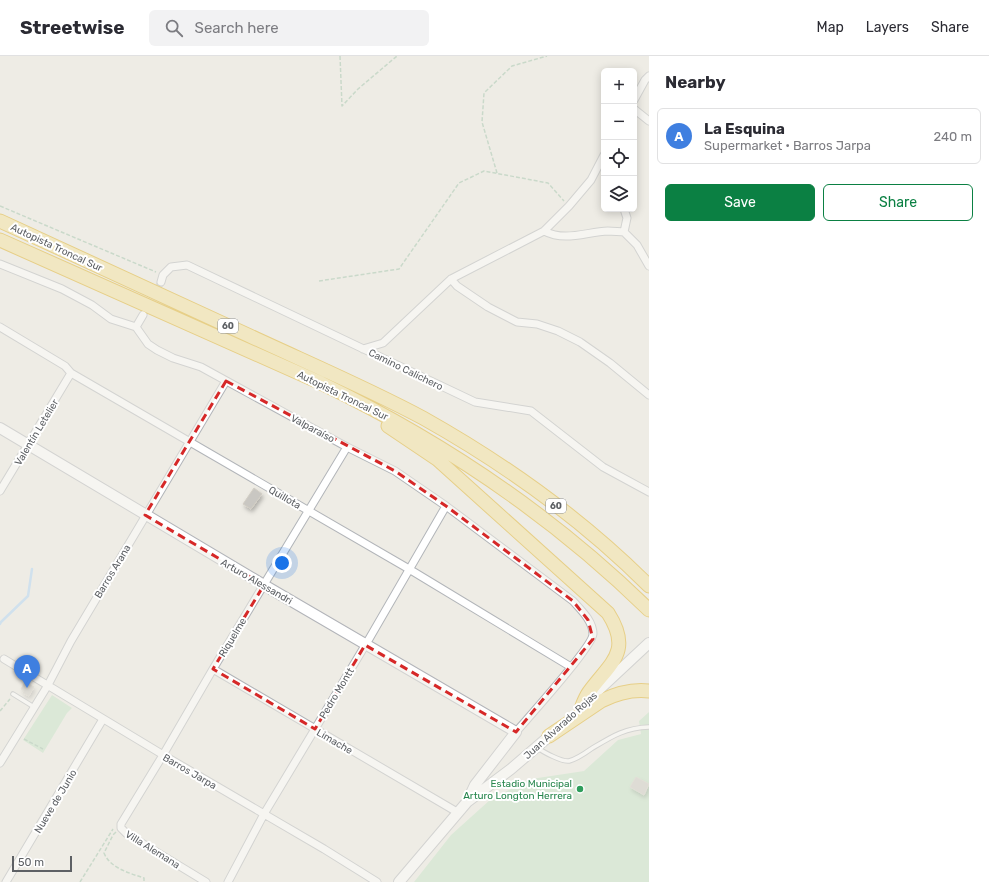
<!DOCTYPE html>
<html lang="en">
<head>
<meta charset="utf-8">
<style>
	body { margin:0; font-family:Rubik,sans-serif; background:#f2f2f3; color:#2b2b33 }
	.controls { position:absolute; right:12px; top:12px; display:grid; overflow:hidden; border-radius:6px; box-shadow:0 2px 10px #0003 }
	.controls button { width:36px; height:36px; display:grid; place-items:center; padding:0; border:0; border-bottom:1px solid #e1e1e2; background:#fff; color:#2b2b33; font:20px sans-serif }
	.scale { position:absolute; left:12px; bottom:10px; width:60px; box-sizing:border-box; padding-left:4px; border:2px solid #5d6064; border-top:0; font-size:11px; line-height:14px; white-space:nowrap; color:#5d6064; -webkit-text-stroke:3px #fff; paint-order:stroke }
	.you { position:absolute; left:282px; top:507px; width:14px; height:14px; margin:-10px; border:3px solid #fff; border-radius:50%; background:#1a73e8; box-shadow:0 0 0 6px #1a73e833 }
	.badge { display:grid; place-items:center; width:26px; height:26px; border-radius:50%; background:#0b8043; color:#fff; font-size:13px; font-weight:700 }
	.pin { position:absolute; translate:-50% -33px; filter:drop-shadow(0 1px 2px #0008) }
	.pin::after { content:''; position:absolute; top:21px; width:14px; height:12px; background:inherit; clip-path:polygon(0 0,100% 0,50% 100%) }
	.list { margin:0; padding:0; list-style:none }
	h2 { display:flex; justify-content:space-between; align-items:center; height:52px; margin:0; padding:0 16px; font-size:17px }
	h2 small { font-size:13px; font-weight:400; color:#7c7c81 }
	.list li { display:grid; grid-template-columns:26px 1fr auto; gap:12px; align-items:center; box-sizing:border-box; height:56px; margin:0 8px 8px; padding:0 8px; border:1px solid #e1e1e2; border-radius:6px }
	.list b { display:block; font-size:15px; white-space:nowrap }
	.list p { margin:0; font-size:13px; white-space:nowrap; color:#7c7c81 }
	.list em { font-size:13px; font-style:normal; color:#7c7c81 }
	.actions { display:flex; gap:8px; padding:12px 16px }
	.actions a { flex:1; padding:9px 0; border:1px solid #0b8043; border-radius:6px; text-align:center; font-size:14px; color:#0b8043 }
	.actions .main { background:#0b8043; color:#fff }
	.icon { flex:none; width:22px; height:22px; fill:none; stroke:currentColor; stroke-width:2; stroke-linecap:round; stroke-linejoin:round }
	.map { position:relative; flex:none; width:649px; height:826px; overflow:hidden }
	header { display:flex; align-items:center; gap:24px; box-sizing:border-box; height:56px; padding:0 20px; background:#fff; border-bottom:1px solid #e1e1e2 }
	header strong { font-size:19px }
	nav { display:flex; gap:22px; margin-inline-start:auto; font-size:14px }
	.search { width:280px; height:36px; background:#f2f2f3; display:flex; align-items:center; gap:10px; box-sizing:border-box; padding:0 14px; border-radius:6px; color:#7c7c81; font-size:15px }
	main { display:flex }
	aside { flex:1; background:#fff }
	.map>svg:first-child { display:block }
	.green { fill:#c4e3c6 }
	.lines { fill:none; stroke-linecap:round; stroke-linejoin:round }
	.stream { stroke:#acd2f7; stroke-width:2.5 }
	.building { fill:#c9c7c2; stroke:#d2cec4; filter:url(#shadow) }
	.street-tunnel { stroke:#cac9c5; stroke-width:7; stroke-dasharray:7 3.5; stroke-linecap:butt }
	.lane-casing { stroke:#b2b5b9; stroke-width:5.5 }
	.street-casing { stroke:#b2b5b9; stroke-width:9 }
	.secondary-casing { stroke:#b2b4b9; stroke-width:12 }
	.highway-casing { stroke:#ddaa16; stroke-width:15 }
	.path { stroke:#9dc1a9; stroke-width:1.5; stroke-dasharray:4 2; stroke-linecap:butt }
	.lane { stroke:#fff; stroke-width:3.5 }
	.street { stroke:#fff; stroke-width:7 }
	.secondary { stroke:#fff; stroke-width:10 }
	.highway { stroke:#f3e197; stroke-width:13 }
	.marked { fill:none; stroke:#d62828; stroke-width:3; stroke-dasharray:8 5; stroke-linejoin:round }
	.leisure-dot { fill:#2e9e5b; stroke:#fff; stroke-width:1.5 }
	.labels { text-anchor:middle; stroke-width:4; stroke-linejoin:round; paint-order:stroke }
	.shield { fill:#fff; stroke:#8e9092; stroke-width:1 }
	.shield-label { font-size:9px; font-weight:bold; fill:#5d6064 }
	.street-label { font-size:10px; fill:#5d6064; stroke:#fff }
	.leisure-label { font-size:10px; fill:#27864d; stroke:#fff; text-anchor:end }
</style>
</head>
<body>
<header>
<strong>Streetwise</strong>
<div class="search"><svg class="icon" aria-label="search" viewBox="0 0 24 24"><circle cx="10" cy="10" r="6"/><path d="M15 15l6 6"/></svg>Search here</div>
<nav><a>Map</a><a>Layers</a><a>Share</a></nav>
</header>
<main>
<div class="map">
<svg width="649" height="826" viewBox="0 0 649 826">
	<defs>
		<filter id="shadow"><feDropShadow dx="1.5" dy="3" stdDeviation="2" flood-color="#0004"/></filter>
	</defs>
	<rect width="100%" height="100%" fill="#eeece5"/>
	<path class="green" d="M52 639 72 652 67 657 43 697 23 684Z
		M649 656V826H414L451 779 491 743 531 723 584 715 618 684 641 678 639 665Z"/>
	<g class="lines">
		<path class="stream" d="M0 568 1 566 28 540 32 513"/>
	</g>
	<path class="building" d="M254 432 262 438 251 453 243 448Z
		M25 626 34 631 29 640 23 637 24 635 21 633Z
		M636 721 649 728 644 739 630 731Z"/>
	<g class="lines">
		<path class="street-tunnel" d="M143 259 161 226"/>
		<defs>
			<path id="lane" d="M13 638 34 651
				M538 692C543 696 562 706 569 705 577 703 584 698 591 693 611 681 624 672 649 671"/>
			<path id="street" d="M634 44 645 24 649 20
				M634 53 649 65
				M624 153 627 162 624 176 637 189 649 210
				M544 175C565 186 586 176 608 175 614 175 619 176 624 176
				M0 208 62 233 92 249 111 263 136 271 148 288 157 294 173 302 201 311 347 391 395 415 446 450 573 545C581 554 593 565 593 578 593 590 528 662 516 676
				M451 223 457 230 488 251 517 266 537 268 558 275 580 286 610 307 649 339
				M161 226 163 219 171 211 187 209 475 346 531 355 603 411 649 436
				M0 271 65 310 71 317 409 513 571 611
				M136 271 143 259
				M363 293 383 287 451 223 544 175 569 150 591 124 604 99
				M0 435 71 317
				M4 603 170 703 324 793 377 826
				M213 613 457 756
				M0 707 48 629 71 585 226 325
				M6 826 103 663
				M206 826 127 778 121 772V768L163 699 213 613 347 391
				M228 826 264 758 369 583 446 450"/>
			<path id="secondary" d="M0 372 264 529 516 676 475 729 467 746
				M591 641 649 587
				M399 826 467 746 511 713 554 676"/>
			<path id="highway" d="M0 165C83 203 166 242 250 280 308 307 367 332 423 362 505 408 583 464 649 530
				M0 184 321 327C444 386 552 459 649 554
				M388 370 437 403 608 557C633 596 610 607 589 636 586 640 584 645 582 650
				M549 680 601 645C617 637 632 633 649 635"/>
		</defs>
		<use href="#lane" class="lane-casing"/>
		<use href="#street" class="street-casing"/>
		<use href="#secondary" class="secondary-casing"/>
		<use href="#highway" class="highway-casing"/>
		<path class="path" d="M340 0 342 50 358 33 397 0
			M497 117 482 66 484 37 512 10 547 0
			M0 150 156 216
			M319 225 399 213 459 127 484 115 548 127 564 145
			M0 655 10 643
			M24 683 43 693
			M116 776 113 779 104 797C110 812 129 817 144 822V826
			M80 826 113 773"/>
		<use href="#lane" class="lane"/>
		<use href="#street" class="street"/>
		<use href="#secondary" class="secondary"/>
		<use href="#highway" class="highway"/>
	</g>
	<path d="M0 0H649V826H0ZM226 325 395 415 446 450 573 545 588 564 593 583 516 676 365 589 315 673 213 613 264 529 145 459Z" fill="#eeece5" fill-opacity=".55" fill-rule="evenodd"/>
	<path class="marked" d="M226 325 395 415 446 450 573 545 588 564 593 583 516 676 365 589 315 673 213 613 264 529 145 459Z"/>
	<circle class="leisure-dot" cx="580" cy="733" r="4"/>
	<g class="labels">
		<g class="shield">
			<rect x="218" y="263" width="20" height="14" rx="3"/>
			<rect x="546" y="443" width="20" height="14" rx="3"/>
		</g>
		<g class="shield-label">
			<text x="228" y="273">60</text>
			<text x="556" y="453">60</text>
		</g>
		<g class="street-label">
			<text transform="translate(57 191) rotate(25)" y="4">Autopista Troncal Sur</text>
			<text transform="translate(406 313) rotate(26)" y="4">Camino Calichero</text>
			<text transform="translate(343 339) rotate(26)" y="4">Autopista Troncal Sur</text>
			<text transform="translate(313 372) rotate(28)" y="4">Valparaíso</text>
			<text transform="translate(36 376) rotate(-59)" y="4">Valentín Letelier</text>
			<text transform="translate(285 441) rotate(30)" y="4">Quillota</text>
			<text transform="translate(112 515) rotate(-59)" y="4">Barros Arana</text>
			<text transform="translate(257 525) rotate(30)" y="4">Arturo Alessandri</text>
			<text transform="translate(232 581) rotate(-59)" y="4">Riquelme</text>
			<text transform="translate(336 637) rotate(-59)" y="4">Pedro Montt</text>
			<text transform="translate(560 669) rotate(-42)" y="4">Juan Alvarado Rojas</text>
			<text transform="translate(335 685) rotate(30)" y="4">Limache</text>
			<text transform="translate(190 715) rotate(30)" y="4">Barros Jarpa</text>
			<text transform="translate(55 745) rotate(-59)" y="4">Nueve de Junio</text>
			<text transform="translate(153 793) rotate(32)" y="4">Villa Alemana</text>
		</g>
		<g class="leisure-label">
			<text x="572" y="731">Estadio Municipal<tspan x="572" dy="12">Arturo Longton Herrera</tspan></text>
		</g>
	</g>
</svg>
<div class="controls">
<button>+</button>
<button>−</button>
<button><svg class="icon" aria-label="locate" viewBox="0 0 24 24"><circle cx="12" cy="12" r="6"/><path d="M12 2v4M12 18v4M2 12h4M18 12h4"/></svg></button>
<button><svg class="icon" aria-label="layers" viewBox="0 0 24 24"><path d="M12 4l9 5-9 5-9-5zM3 14l9 5 9-5"/></svg></button>
</div>
<div class="scale">50 m</div>
<div class="you"></div>
<div class="pin badge" style="left:27px;top:632px;background:#3f7fe0">A</div>
</div>
<aside>
<h2>Nearby<small></small></h2>
<ul class="list">
<li><span class="badge" style="background:#3f7fe0">A</span><div><b>La Esquina</b><p>Supermarket · Barros Jarpa</p></div><em>240 m</em></li>
</ul>
<div class="actions"><a class="main">Save</a><a>Share</a></div>
</aside>
</main>
</body>
</html>
